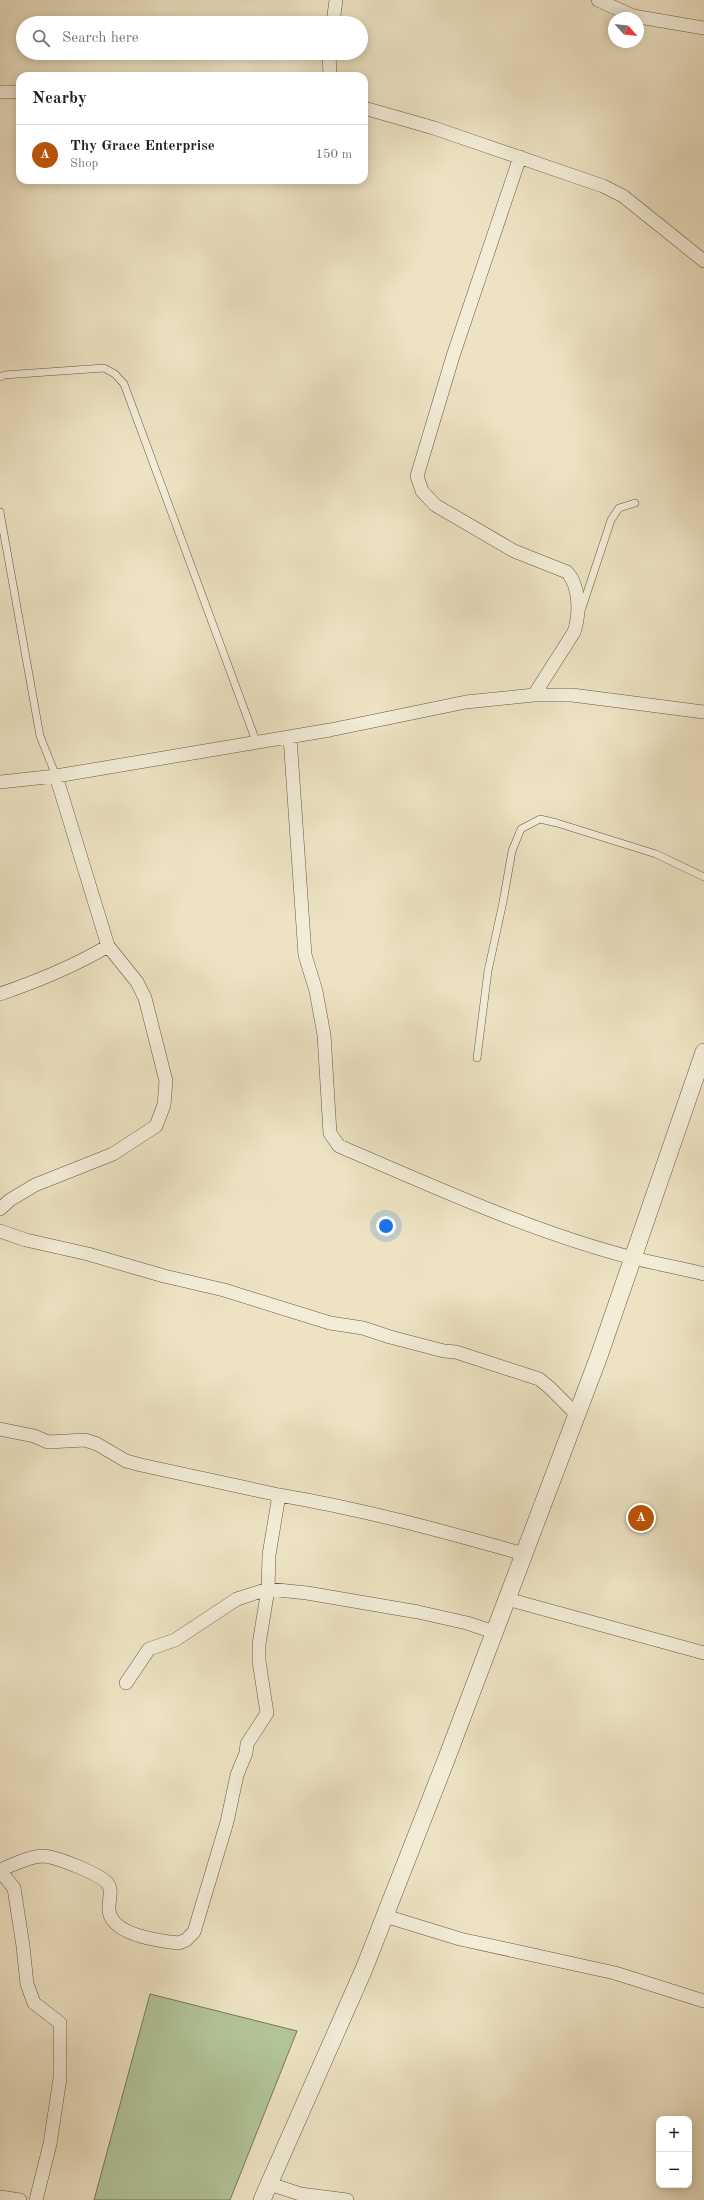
<!DOCTYPE html>
<html lang="en">
<head>
<meta charset="utf-8">
<style>
	body { margin:0; font-family:"Old Standard TT",serif; background:#f6f6f6; color:#202124 }
	.controls { position:absolute; right:12px; bottom:12px; display:grid; overflow:hidden; border-radius:8px; box-shadow:0 2px 10px #0003 }
	.controls button { width:36px; height:36px; display:grid; place-items:center; padding:0; border:0; border-bottom:1px solid #e0e0e0; background:#fff; color:#202124; font:20px sans-serif }
	.compass { position:absolute; left:608px; top:12px; width:36px; height:36px; border-radius:50%; background:#fff; box-shadow:0 2px 10px #0003; rotate:117deg }
	.you { position:absolute; left:386px; top:1226px; width:14px; height:14px; margin:-10px; border:3px solid #fff; border-radius:50%; background:#1a73e8; box-shadow:0 0 0 6px #1a73e833 }
	.badge { display:grid; place-items:center; width:26px; height:26px; border-radius:50%; background:#b45309; color:#fff; font-size:13px; font-weight:700 }
	.pin { position:absolute; translate:-50% -50%; border:2px solid #fff; box-shadow:0 1px 4px #0006 }
	.list { margin:0; padding:0; list-style:none }
	h2 { display:flex; justify-content:space-between; align-items:center; height:52px; margin:0; padding:0 16px; font-size:17px }
	h2 small { font-size:13px; font-weight:400; color:#757577 }
	.list li { display:grid; grid-template-columns:26px 1fr auto; gap:12px; align-items:center; box-sizing:border-box; height:60px; padding:0 16px; border-top:1px solid #e0e0e0 }
	.list b { display:block; font-size:15px; white-space:nowrap }
	.list p { margin:0; font-size:13px; white-space:nowrap; color:#757577 }
	.list em { font-size:13px; font-style:normal; color:#757577 }
	.icon { flex:none; width:22px; height:22px; fill:none; stroke:currentColor; stroke-width:2; stroke-linecap:round; stroke-linejoin:round }
	.map { position:relative; flex:none; width:704px; height:2200px; overflow:hidden }
	.search { position:absolute; background:#fff; box-shadow:0 2px 10px #0003; left:16px; top:16px; width:352px; height:44px; display:flex; align-items:center; gap:10px; box-sizing:border-box; padding:0 14px; border-radius:22px; color:#757577; font-size:15px }
	.panel { position:absolute; background:#fff; box-shadow:0 2px 10px #0003; left:16px; top:72px; width:352px; height:112px; border-radius:12px }
	.map>svg:first-child { display:block }
	.green { fill:#b2c599; stroke:#767859 }
	.lines { fill:none; stroke-linecap:round; stroke-linejoin:round }
	.service-casing { stroke:#665844; stroke-width:8 }
	.minor-casing { stroke:#665844; stroke-width:14 }
	.tertiary-casing { stroke:#665844; stroke-width:18 }
	.service { stroke:#f3edd8; stroke-width:7 }
	.minor { stroke:#f3edd8; stroke-width:13 }
	.tertiary { stroke:#f3edd8; stroke-width:17 }
</style>
</head>
<body>
<div class="map">
<svg width="704" height="2200" viewBox="0 0 704 2200">
	<rect width="100%" height="100%" fill="#ede3c3"/>
	<filter id="stains"><feTurbulence type="fractalNoise" baseFrequency=".005" numOctaves="4"/><feColorMatrix values="0 0 0 0 .2 0 0 0 0 .09 0 0 0 0 .02 0 0 0 .5 -.17"/></filter>
	<radialGradient id="worn" r=".72"><stop offset=".6" stop-color="#630" stop-opacity="0"/><stop offset="1" stop-color="#630" stop-opacity=".3"/></radialGradient>
	<path class="green" d="M150 1994 297 2031 230 2200H94Z"/>
	<g class="lines">
		<defs>
			<path id="service" d="M0 377 4 375 104 368 115 374 124 384 256 741
				M0 512 40 736 56 776
				M581 611 611 520 619 508 635 503
				M477 1058 488 971 503 902 512 851 521 829 540 819 557 823 656 854 704 877"/>
			<path id="minor" d="M598 0 633 16 704 28
				M333 23 336 0
				M329 53 330 76
				M0 92H20
				M364 108 434 128 603 186 623 196 704 261
				M520 157 453 356 417 476 422 491 435 505 514 551 567 572C580 586 580 615 574 632L534 695
				M290 737 305 955 316 991 324 1035 330 1133 339 1146C435 1187 532 1232 633 1258 657 1264 681 1268 704 1274
				M0 782 56 776 330 730 466 702 534 695H572L704 712
				M0 994C38 981 73 967 108 946
				M0 1209 10 1200 35 1185 113 1154 156 1126 164 1105 166 1081 145 998 137 982 108 946 56 776
				M0 1231 26 1240 88 1254 164 1276 224 1290 330 1323 363 1328 390 1337 444 1351 456 1352 539 1379 549 1387 577 1415
				M0 1429 34 1436 48 1442 85 1440 97 1444 126 1461 141 1465 279 1495 269 1555 268 1589 259 1644V1661L267 1713 247 1744 246 1753 237 1775 227 1822 194 1932 186 1940 179 1943C159 1941 111 1935 109 1910 108 1902 113 1891 108 1884 101 1874 56 1857 44 1856 29 1856 13 1865 0 1870
				M279 1495C362 1509 443 1531 524 1554
				M507 1599 704 1653
				M126 1683 149 1649 175 1640 237 1599 268 1589 307 1593 418 1612 467 1623 494 1632
				M0 1871 14 1888 23 1946 27 1984 34 2003 60 2023V2078L50 2144 36 2200
				M385 1916 460 1939 615 1973 704 2001
				M270 2184 300 2194 347 2200
				M0 2197 20 2200"/>
			<path id="tertiary" d="M262 2200 364 1969 446 1760 599 1356 704 1052"/>
		</defs>
		<use href="#service" class="service-casing"/>
		<use href="#minor" class="minor-casing"/>
		<use href="#tertiary" class="tertiary-casing"/>
		<use href="#service" class="service"/>
		<use href="#minor" class="minor"/>
		<use href="#tertiary" class="tertiary"/>
	</g>
	<rect width="100%" height="100%" filter="url(#stains)"/>
	<rect width="100%" height="100%" fill="url(#worn)"/>
</svg>
<div class="controls">
<button>+</button>
<button>−</button>
</div>
<svg class="compass" viewBox="-18 -18 36 36"><path d="M0-13l5 13h-10z" fill="#e53935"/><path d="M0 13l5-13h-10z" fill="#757577"/></svg>
<div class="you"></div>
<div class="pin badge" style="left:641px;top:1518px">A</div>
<div class="search"><svg class="icon" aria-label="search" viewBox="0 0 24 24"><circle cx="10" cy="10" r="6"/><path d="M15 15l6 6"/></svg>Search here</div>
<section class="panel">
<h2>Nearby<small></small></h2>
<ul class="list">
<li><span class="badge">A</span><div><b>Thy Grace Enterprise</b><p>Shop</p></div><em>150 m</em></li>
</ul>
</section>
</div>
</body>
</html>
